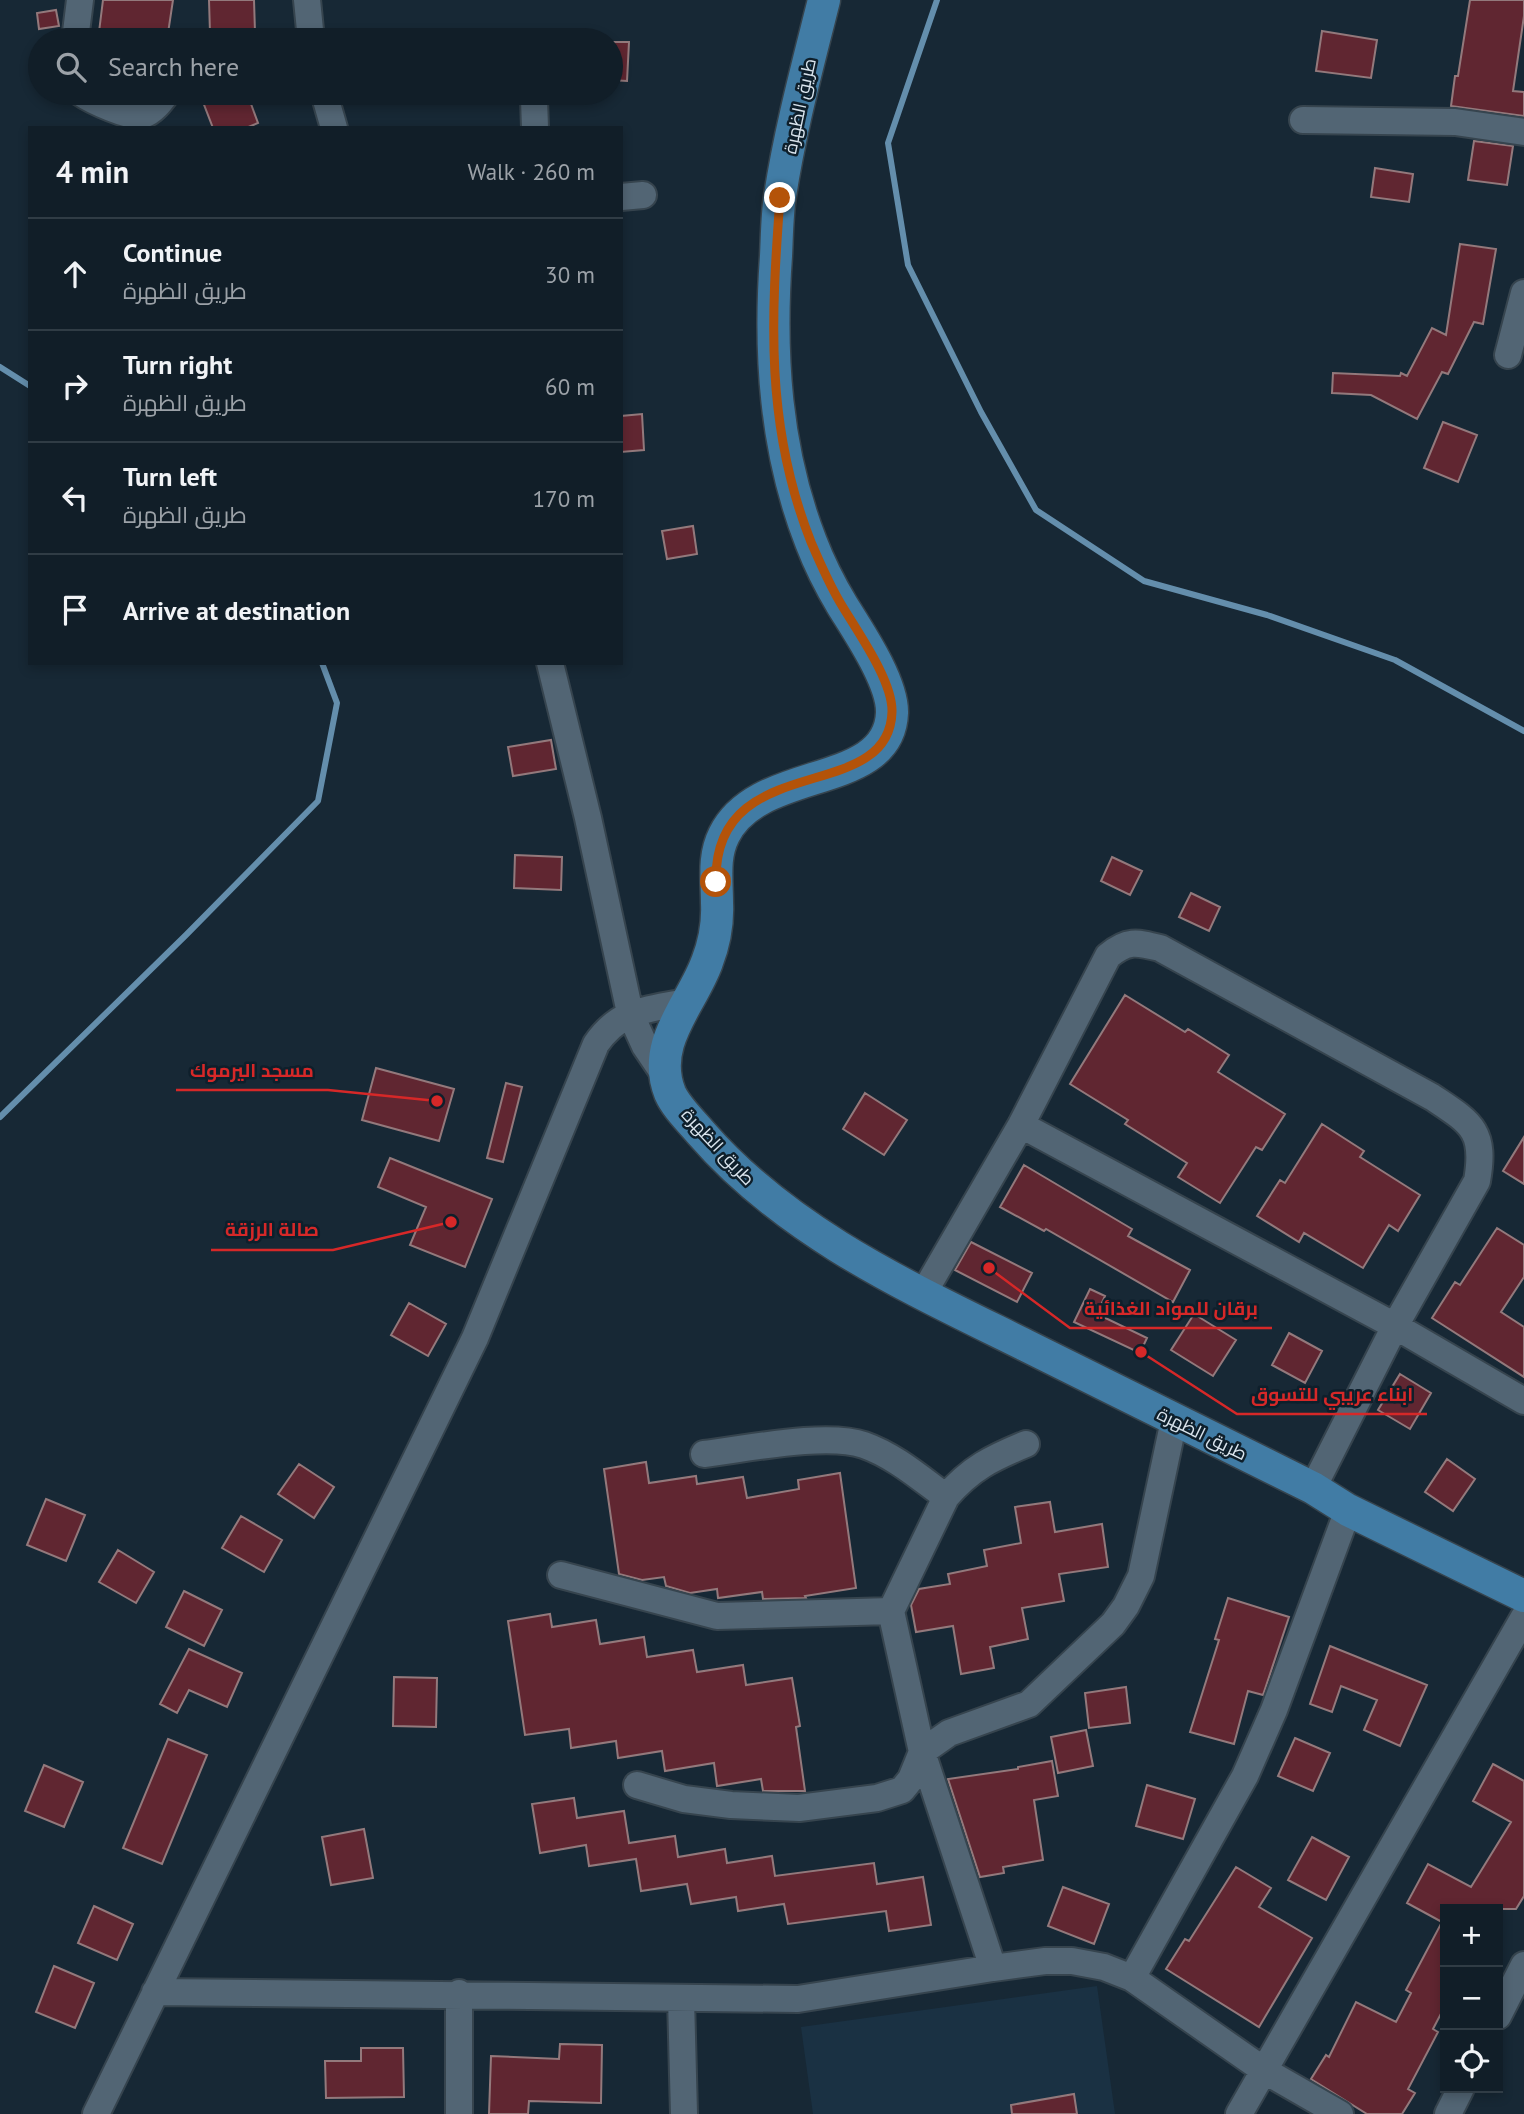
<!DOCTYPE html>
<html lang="en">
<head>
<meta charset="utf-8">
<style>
	body { margin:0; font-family:"PT Sans",Cairo,sans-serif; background:#1a2730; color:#f1f3f6 }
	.controls { position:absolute; right:21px; bottom:21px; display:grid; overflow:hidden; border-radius:0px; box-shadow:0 4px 10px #0003 }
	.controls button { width:63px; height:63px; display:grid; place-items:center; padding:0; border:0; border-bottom:2px solid #303c45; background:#111e28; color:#f1f3f6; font:35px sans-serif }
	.stop { position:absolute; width:21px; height:21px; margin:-16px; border:5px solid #b45309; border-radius:50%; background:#fff }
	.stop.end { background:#b45309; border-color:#fff; box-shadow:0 2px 7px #0008 }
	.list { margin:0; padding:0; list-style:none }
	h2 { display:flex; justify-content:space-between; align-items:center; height:91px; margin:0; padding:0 28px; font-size:30px }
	h2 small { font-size:23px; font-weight:400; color:#9ca2a8 }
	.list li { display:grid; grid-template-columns:46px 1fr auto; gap:21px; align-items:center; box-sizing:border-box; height:112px; padding:0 28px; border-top:2px solid #303c45 }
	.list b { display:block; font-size:26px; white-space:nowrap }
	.list p { margin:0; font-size:23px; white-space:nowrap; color:#9ca2a8 }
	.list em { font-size:23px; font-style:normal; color:#9ca2a8 }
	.icon { flex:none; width:38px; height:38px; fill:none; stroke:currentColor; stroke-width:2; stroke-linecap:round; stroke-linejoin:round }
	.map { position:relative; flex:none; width:1524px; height:2114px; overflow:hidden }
	.search { position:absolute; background:#111e28; box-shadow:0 4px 10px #0003; left:28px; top:28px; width:595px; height:77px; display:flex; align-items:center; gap:18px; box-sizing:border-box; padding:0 24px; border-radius:38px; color:#9ca2a8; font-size:26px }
	.panel { position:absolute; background:#111e28; box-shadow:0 4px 10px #0003; left:28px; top:126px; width:595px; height:539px; border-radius:0px }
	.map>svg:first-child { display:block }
	.built { fill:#1a3143 }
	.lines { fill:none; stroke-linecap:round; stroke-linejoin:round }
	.stream { stroke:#648eac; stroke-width:6 }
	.building { fill:#602631; stroke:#93797c; stroke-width:2 }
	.minor-casing { stroke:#36444e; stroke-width:30 }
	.major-casing { stroke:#36444e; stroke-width:35 }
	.minor { stroke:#526574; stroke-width:26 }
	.major { stroke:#417ca5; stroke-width:32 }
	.route { stroke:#b45309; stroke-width:9 }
	.labels { text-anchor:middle; stroke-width:5; stroke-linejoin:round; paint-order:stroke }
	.street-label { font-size:18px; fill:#dae5ee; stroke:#0e1f2b }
	.leader { fill:none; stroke:#d62828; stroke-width:2.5 }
	.callout-dot { fill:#d62828; stroke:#0e1f2b; stroke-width:2.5 }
	.callout-label { font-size:19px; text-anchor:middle; font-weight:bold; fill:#d62828; stroke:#0e1f2b; stroke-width:5; stroke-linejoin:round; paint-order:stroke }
</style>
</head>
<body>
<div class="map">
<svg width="1524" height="2114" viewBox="0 0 1524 2114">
	<rect width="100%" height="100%" fill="#172835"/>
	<path class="built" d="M1097 1986 1115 2114H813L801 2027Z"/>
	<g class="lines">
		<path class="stream" d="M937 0 888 143 908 265 981 412 1036 510 1144 581 1267 615 1395 660 1524 731
			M0 367 30 386
			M0 1117 186 935 318 801 337 703 322 663"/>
	</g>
	<path class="building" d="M103 0H173L167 40H98Z
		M209 0H254L255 32 210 33Z
		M1470 0H1524V16L1513 91 1524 92V116L1451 106 1455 76H1458Z
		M56 10 59 26 39 29 37 13Z
		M1322 31 1377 40 1371 78 1316 71Z
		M611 42H629L627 81 611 80Z
		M227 93H247L258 123 246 128H213L203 102Z
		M1474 141 1513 146 1507 185 1468 180Z
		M1375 168 1413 174 1409 202 1371 197Z
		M1460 244 1496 249 1483 324 1474 322 1448 374 1442 372 1417 419 1371 395 1332 393 1333 373 1400 376 1401 373 1407 376 1432 328 1446 335Z
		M642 414 644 450 621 452V416Z
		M1443 422 1477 435 1458 482 1424 468Z
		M693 526 697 554 667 559 662 531Z
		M551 740 556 769 513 776 508 747Z
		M515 855 562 857 561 890 514 888Z
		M1112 857 1142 871 1130 895 1101 881Z
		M1191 893 1220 907 1209 931 1179 917Z
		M1125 995 1185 1032 1188 1029 1229 1055 1218 1072 1285 1114 1262 1150 1256 1147 1220 1203 1178 1177 1187 1163 1125 1124 1128 1120 1070 1084Z
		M376 1068 454 1089 439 1141 362 1120Z
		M506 1083 522 1087 503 1162 487 1158Z
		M865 1093 907 1120 884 1155 843 1129Z
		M1322 1124 1364 1151 1360 1157 1420 1195 1398 1231 1389 1225 1363 1268 1304 1233 1299 1242 1257 1216 1280 1180 1285 1183Z
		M1524 1137V1184L1503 1171Z
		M390 1158 492 1199 465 1267 410 1245 426 1207 378 1187Z
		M1024 1165 1132 1229 1128 1236 1190 1270 1173 1302 1046 1229 1044 1231 1000 1207Z
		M1497 1228 1524 1245V1277L1501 1312 1524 1327V1377L1432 1318 1455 1282 1460 1285Z
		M971 1242 1032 1273 1017 1302 955 1270Z
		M1090 1289 1105 1296 1097 1314 1147 1338 1140 1353 1074 1322Z
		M409 1303 446 1324 428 1356 391 1335Z
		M1194 1314 1236 1340 1213 1376 1171 1350Z
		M1289 1333 1322 1351 1305 1383 1272 1365Z
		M1400 1374 1431 1393 1410 1429 1378 1410Z
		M1447 1459 1475 1479 1453 1511 1425 1492Z
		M646 1462 649 1483 696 1476 697 1484 743 1477 747 1498 799 1489 798 1480 840 1473 856 1588 805 1596 806 1598 763 1599 762 1592 718 1598 717 1589 690 1593 666 1586 664 1577 642 1580 619 1574 604 1469Z
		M299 1464 334 1487 314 1518 278 1494Z
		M46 1499 85 1515 66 1561 27 1545Z
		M1050 1502 1055 1532 1102 1524 1108 1567 1059 1574 1064 1601 1022 1608 1028 1639 990 1647 994 1668 961 1674 953 1626 916 1632 911 1605 919 1589 950 1584 948 1574 987 1566 984 1550 1021 1543 1015 1507Z
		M241 1516 282 1540 264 1572 222 1548Z
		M118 1550 154 1572 136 1603 99 1582Z
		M184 1591 222 1610 204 1646 166 1627Z
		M1228 1598 1289 1617 1263 1695 1248 1691 1234 1744 1190 1732 1219 1640 1215 1639Z
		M550 1614 552 1627 596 1620 600 1644 644 1637 647 1657 693 1650 697 1672 743 1665 746 1685 792 1678 800 1726 796 1727 805 1791H763L761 1779 717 1786 714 1763 665 1771 662 1751 618 1758 616 1741 571 1748 569 1729 525 1735 508 1621Z
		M1330 1646 1427 1685 1400 1746 1364 1730 1377 1700 1341 1686 1332 1712 1310 1704Z
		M189 1649 242 1673 227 1707 189 1690 177 1713 160 1704Z
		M394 1677 437 1678 436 1727 393 1726Z
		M1126 1687 1130 1723 1089 1728 1085 1693Z
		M1086 1730 1093 1766 1058 1773 1051 1737Z
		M1295 1738 1330 1753 1313 1791 1278 1776Z
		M168 1739 207 1755 162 1864 123 1848Z
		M1052 1761 1058 1796 1034 1800 1043 1860 1003 1867 1004 1873 980 1877 948 1779 1018 1769V1767Z
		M1493 1764 1524 1781V1896L1516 1909H1445V2006L1433 2029 1438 2032 1408 2089 1415 2093 1402 2114H1367L1311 2079 1326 2055 1329 2057 1356 2002 1396 2022 1411 1993 1406 1990 1442 1922 1407 1903 1428 1864 1471 1887 1511 1822 1473 1801Z
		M44 1765 83 1782 64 1827 25 1811Z
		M1147 1785 1195 1799 1183 1839 1136 1826Z
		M574 1798 577 1818 624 1811 629 1843 675 1836 678 1857 725 1849 727 1863 772 1856 775 1876 874 1863 877 1884 923 1877 931 1925 889 1931 886 1911 788 1924 784 1904 738 1911 736 1897 691 1904 687 1884 641 1891 636 1859 589 1866 586 1845 540 1853 532 1804Z
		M364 1829 373 1878 331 1885 322 1837Z
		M1312 1837 1349 1857 1326 1900 1288 1880Z
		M1236 1867 1271 1888 1259 1907 1312 1938 1259 2027 1166 1969 1185 1939 1189 1941Z
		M1063 1887 1109 1904 1094 1944 1048 1926Z
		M94 1906 133 1924 117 1960 78 1943Z
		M54 1966 94 1983 75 2028 36 2012Z
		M560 2044 602 2045 601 2103 529 2101 528 2114H489L491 2056 559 2059Z
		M361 2048H403L404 2097 326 2098 325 2061H361Z
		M1074 2094 1077 2114H1012L1011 2105Z"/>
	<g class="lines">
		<defs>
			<path id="minor" d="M307 0 311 40
				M75 40 80 0
				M81 93C91 100 131 119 143 115 153 112 161 101 167 93
				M324 93 334 128
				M534 99 535 128
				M1303 120 1455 122 1524 132
				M621 197 643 195
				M1508 355 1524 293
				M550 663 588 818 630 1013 645 1046 668 1080
				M1021 1125 1395 1326 1524 1401
				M923 1294 1021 1125 1108 956C1127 940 1136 942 1160 948L1432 1097C1471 1123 1486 1130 1477 1181L1395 1326 1313 1488
				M704 1454C746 1449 826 1432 864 1445 895 1456 920 1478 946 1497
				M561 1575 717 1616 891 1611
				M637 1785 684 1799 731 1805 799 1808 877 1798 902 1790 911 1779 922 1752 891 1611 946 1497C971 1468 992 1458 1026 1444
				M993 1968 922 1752 949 1733 1029 1704 1113 1624 1126 1606 1141 1576 1174 1420
				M1132 1978 1245 1776 1274 1710 1348 1510
				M155 1992 798 1999 993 1968 1045 1961H1072L1104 1967 1132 1978 1265 2071 1340 2114
				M459 1993V2114
				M681 1998 684 2114
				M1498 2016 1524 1965
				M96 2114 475 1338 596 1044C620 1009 647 1010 686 1002
				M1239 2114 1524 1617
				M1448 2114 1461 2088"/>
			<path id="major" d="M824 0C808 64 790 130 780 196 777 215 777 236 776 256 769 353 775 450 811 542 819 563 830 585 842 605 858 631 893 682 892 713 889 791 759 764 724 835 713 857 717 879 717 903 718 923 714 944 707 962 692 1004 650 1043 670 1093 676 1107 691 1121 701 1133 788 1233 908 1287 1025 1345 1121 1393 1217 1441 1313 1488L1348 1510 1524 1596"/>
		</defs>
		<use href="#minor" class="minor-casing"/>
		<use href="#major" class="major-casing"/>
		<use href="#minor" class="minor"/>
		<use href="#major" class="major"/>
	</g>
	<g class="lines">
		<path class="route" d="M716 882C713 747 889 807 892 712 893 681 857 631 841 604 829 584 820 563 811 542 765 426 771 319 780 198"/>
	</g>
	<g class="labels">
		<g class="street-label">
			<text transform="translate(800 106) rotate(-78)" y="6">طريق الظهرة</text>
			<text transform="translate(718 1147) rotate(47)" y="6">طريق الظهرة</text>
			<text transform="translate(1202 1434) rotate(26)" y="6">طريق الظهرة</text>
		</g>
	</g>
	<path class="leader" d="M437 1101L328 1090H176M451 1222L333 1250H211M989 1268L1070 1328H1272M1141 1352L1237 1414H1427"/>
	<g class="callout-dot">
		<circle cx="437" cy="1101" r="7"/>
		<circle cx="451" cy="1222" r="7"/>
		<circle cx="989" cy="1268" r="7"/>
		<circle cx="1141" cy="1352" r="7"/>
	</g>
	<g class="callout-label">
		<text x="252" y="1077">مسجد اليرموك</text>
		<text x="272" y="1236">صالة الرزقة</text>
		<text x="1171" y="1315">برقان للمواد الغذائية</text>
		<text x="1332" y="1401">ابناء عريبي للتسوق</text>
	</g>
</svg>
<div class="controls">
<button>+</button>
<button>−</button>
<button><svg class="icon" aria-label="locate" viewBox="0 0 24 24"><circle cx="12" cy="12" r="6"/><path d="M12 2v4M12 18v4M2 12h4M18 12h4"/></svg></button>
</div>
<div class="stop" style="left:716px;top:882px"></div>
<div class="stop end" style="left:780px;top:198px"></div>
<div class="search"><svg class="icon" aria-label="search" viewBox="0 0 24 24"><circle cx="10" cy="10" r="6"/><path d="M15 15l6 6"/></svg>Search here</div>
<section class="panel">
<h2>4 min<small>Walk · 260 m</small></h2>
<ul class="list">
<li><svg class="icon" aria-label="ahead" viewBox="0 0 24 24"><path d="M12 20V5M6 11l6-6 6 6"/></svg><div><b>Continue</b><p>طريق الظهرة</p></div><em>30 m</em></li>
<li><svg class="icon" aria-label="right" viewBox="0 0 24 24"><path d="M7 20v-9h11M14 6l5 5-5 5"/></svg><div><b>Turn right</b><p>طريق الظهرة</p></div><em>60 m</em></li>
<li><svg class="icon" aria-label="left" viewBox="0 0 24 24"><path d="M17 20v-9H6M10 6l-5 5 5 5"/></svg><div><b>Turn left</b><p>طريق الظهرة</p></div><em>170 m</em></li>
<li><svg class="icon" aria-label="arrive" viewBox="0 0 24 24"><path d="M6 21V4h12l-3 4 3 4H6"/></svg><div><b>Arrive at destination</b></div></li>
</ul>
</section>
</div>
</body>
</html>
